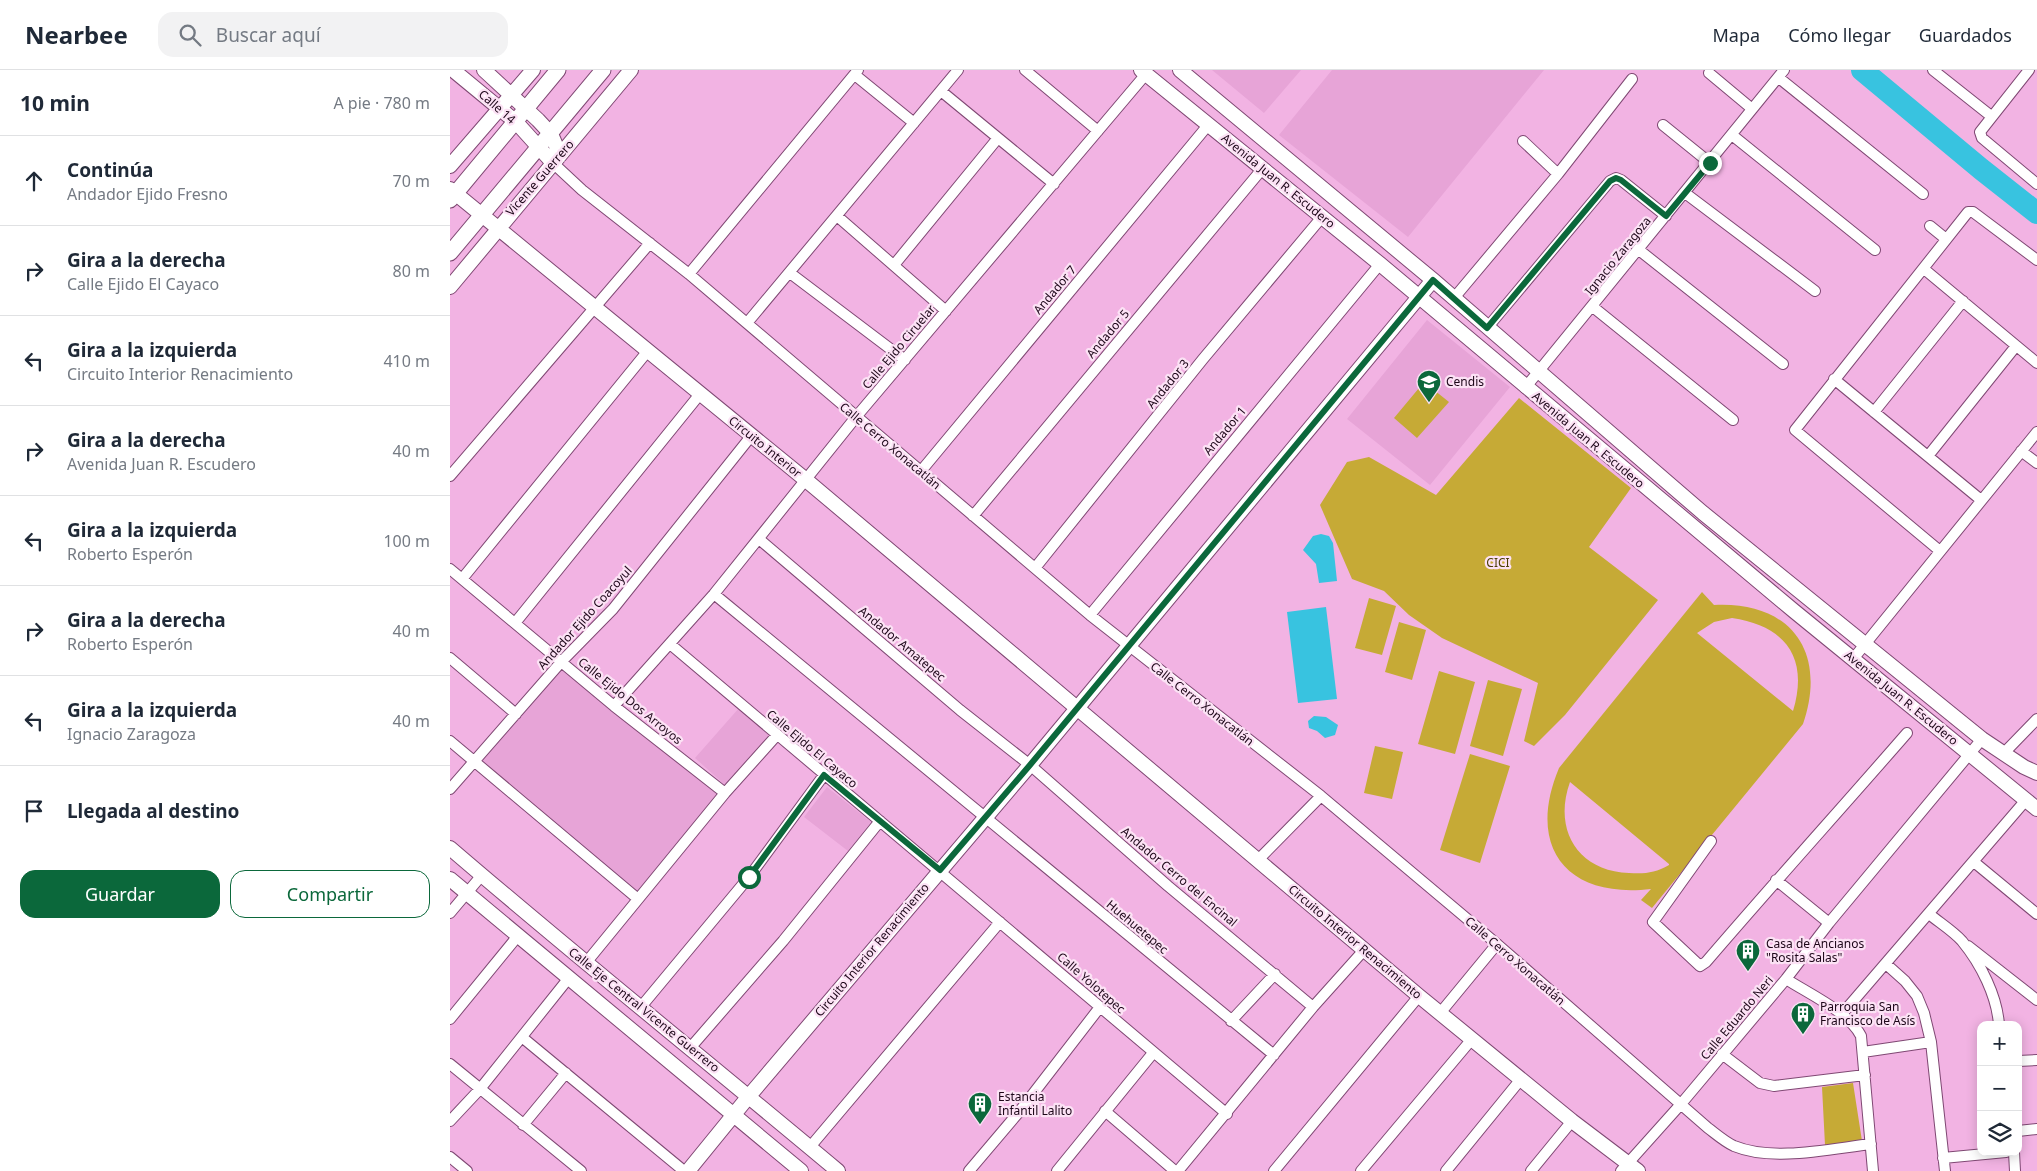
<!DOCTYPE html>
<html lang="es">
<head>
<meta charset="utf-8">
<style>
	body { margin:0; font-family:"Noto Sans",sans-serif; background:#f2f2f3; color:#1f2937 }
	.controls { position:absolute; right:15px; bottom:15px; display:grid; overflow:hidden; border-radius:10px; box-shadow:0 2px 12px #0003 }
	.controls button { width:45px; height:45px; display:grid; place-items:center; padding:0; border:0; border-bottom:1px solid #e0e1e3; background:#fff; color:#1f2937; font:25px sans-serif }
	.stop { position:absolute; width:15px; height:15px; margin:-11px; border:4px solid #0b683b; border-radius:50%; background:#fff }
	.stop.end { background:#0b683b; border-color:#fff; box-shadow:0 1px 5px #0008 }
	.list { margin:0; padding:0; list-style:none }
	h2 { display:flex; justify-content:space-between; align-items:center; height:65px; margin:0; padding:0 20px; font-size:21px }
	h2 small { font-size:16px; font-weight:400; color:#747a83 }
	.list li { display:grid; grid-template-columns:32px 1fr auto; gap:15px; align-items:center; box-sizing:border-box; height:90px; padding:0 20px; border-top:1px solid #e0e1e3 }
	.list b { display:block; font-size:19px; white-space:nowrap }
	.list p { margin:0; font-size:16px; white-space:nowrap; color:#747a83 }
	.list em { font-size:16px; font-style:normal; color:#747a83 }
	.actions { display:flex; gap:10px; padding:15px 20px }
	.actions a { flex:1; padding:11px 0; border:1px solid #0b683b; border-radius:15px; text-align:center; font-size:18px; color:#0b683b }
	.actions .main { background:#0b683b; color:#fff }
	.icon { flex:none; width:28px; height:28px; fill:none; stroke:currentColor; stroke-width:2; stroke-linecap:round; stroke-linejoin:round }
	.map { position:relative; flex:none; width:1587px; height:1101px; overflow:hidden }
	header { display:flex; align-items:center; gap:30px; box-sizing:border-box; height:70px; padding:0 25px; background:#fff; border-bottom:1px solid #e0e1e3 }
	header strong { font-size:24px }
	nav { display:flex; gap:28px; margin-inline-start:auto; font-size:18px }
	.search { width:350px; height:45px; background:#f2f2f3; display:flex; align-items:center; gap:12px; box-sizing:border-box; padding:0 18px; border-radius:15px; color:#747a83; font-size:19px }
	main { display:flex }
	aside { flex:1; background:#fff }
	.map>svg:first-child { display:block }
	.built { fill:#e7a4d7 }
	.green { fill:#c6aa36; fill-rule:evenodd }
	.water { fill:#38c3e0 }
	.lines { fill:none; stroke-linecap:round; stroke-linejoin:round }
	.river { stroke:#38c3e0; stroke-width:22 }
	.minor-casing { stroke:#7f4873; stroke-width:12 }
	.secondary-casing { stroke:#7f4873; stroke-width:16 }
	.primary-casing { stroke:#7f4873; stroke-width:17 }
	.minor { stroke:#fff; stroke-width:10 }
	.secondary { stroke:#fff; stroke-width:14 }
	.primary { stroke:#fff; stroke-width:15 }
	.route { stroke:#0b683b; stroke-width:6 }
	.labels { text-anchor:middle; stroke-width:4.5; stroke-linejoin:round; paint-order:stroke }
	.street-label { font-size:12px; fill:#1c0618; stroke:#fce2f5 }
	.poi-label { font-size:12px; fill:#1c0618; stroke:#fce2f5; text-anchor:start }
	.park-label { font-size:12px; fill:#4b3e05; stroke:#fce2f5 }
</style>
</head>
<body>
<header>
<strong>Nearbee</strong>
<div class="search"><svg class="icon" aria-label="search" viewBox="0 0 24 24"><circle cx="10" cy="10" r="6"/><path d="M15 15l6 6"/></svg>Buscar aquí</div>
<nav><a>Mapa</a><a>Cómo llegar</a><a>Guardados</a></nav>
</header>
<main>
<aside>
<h2>10 min<small>A pie · 780 m</small></h2>
<ul class="list">
<li><svg class="icon" aria-label="ahead" viewBox="0 0 24 24"><path d="M12 20V5M6 11l6-6 6 6"/></svg><div><b>Continúa</b><p>Andador Ejido Fresno</p></div><em>70 m</em></li>
<li><svg class="icon" aria-label="right" viewBox="0 0 24 24"><path d="M7 20v-9h11M14 6l5 5-5 5"/></svg><div><b>Gira a la derecha</b><p>Calle Ejido El Cayaco</p></div><em>80 m</em></li>
<li><svg class="icon" aria-label="left" viewBox="0 0 24 24"><path d="M17 20v-9H6M10 6l-5 5 5 5"/></svg><div><b>Gira a la izquierda</b><p>Circuito Interior Renacimiento</p></div><em>410 m</em></li>
<li><svg class="icon" aria-label="right" viewBox="0 0 24 24"><path d="M7 20v-9h11M14 6l5 5-5 5"/></svg><div><b>Gira a la derecha</b><p>Avenida Juan R. Escudero</p></div><em>40 m</em></li>
<li><svg class="icon" aria-label="left" viewBox="0 0 24 24"><path d="M17 20v-9H6M10 6l-5 5 5 5"/></svg><div><b>Gira a la izquierda</b><p>Roberto Esperón</p></div><em>100 m</em></li>
<li><svg class="icon" aria-label="right" viewBox="0 0 24 24"><path d="M7 20v-9h11M14 6l5 5-5 5"/></svg><div><b>Gira a la derecha</b><p>Roberto Esperón</p></div><em>40 m</em></li>
<li><svg class="icon" aria-label="left" viewBox="0 0 24 24"><path d="M17 20v-9H6M10 6l-5 5 5 5"/></svg><div><b>Gira a la izquierda</b><p>Ignacio Zaragoza</p></div><em>40 m</em></li>
<li><svg class="icon" aria-label="arrive" viewBox="0 0 24 24"><path d="M6 21V4h12l-3 4 3 4H6"/></svg><div><b>Llegada al destino</b></div></li>
</ul>
<div class="actions"><a class="main">Guardar</a><a>Compartir</a></div>
</aside>
<div class="map">
<svg width="1587" height="1101" viewBox="0 0 1587 1101">
	<rect width="100%" height="100%" fill="#f2b3e3"/>
	<path class="built" d="M762 0H851L814 43Z
		M882 0H1094L958 167 829 65Z
		M977 250 1060 317 980 415 897 349Z
		M112 596 269 724 188 823 31 691Z
		M289 638 320 665 275 715 245 688Z
		M377 717 421 752 398 781 354 747Z"/>
	<path class="green" d="M974 312 999 332 967 368 944 348Z
		M1069 328 1181 418 1139 477 1208 530 1115 645 1084 676 1074 671 1088 613 992 568 959 545 934 521 902 509 870 435 897 392 919 387 986 425Z
		M1252 522 1264 535C1340 531 1378 581 1353 654L1202 838 1191 830 1201 819C1116 829 1076 777 1109 698ZM1282 548C1336 556 1359 588 1343 641L1247 563 1264 552ZM1120 712 1219 794V795C1205 803 1195 804 1179 803 1127 801 1103 759 1120 712Z
		M919 528 946 536 932 585 905 578Z
		M949 552 976 560 962 610 935 602Z
		M989 601 1025 612 1005 684 968 674Z
		M1038 610 1072 619 1053 686 1020 676Z
		M925 676 953 682 942 729 914 723Z
		M1020 684 1060 696 1030 793 990 780Z
		M1403 1013 1412 1071 1375 1075 1372 1017Z"/>
	<path class="water" d="M871 464 879 466 883 473 887 511 869 513 866 494 853 480 863 466Z
		M876 537 887 629 848 633 837 542Z
		M864 646 876 647 888 655 885 665 875 668 867 661 859 658 858 651Z"/>
	<g class="lines">
		<path class="river" d="M1412 0 1531 99 1587 143"/>
		<defs>
			<path id="minor" d="M575 0 648 61
				M1483 0 1541 46
				M1579 0 1530 62 1532 68 1587 114
				M1259 3 1301 38
				M405 5 464 53
				M1329 8 1473 124
				M491 21 604 114
				M1213 55 1260 93
				M1282 65 1425 180
				M1073 71 1108 104
				M103 93 132 120 239 204 640 545 871 726 1047 874 1258 1058C1266 1064 1275 1072 1284 1076 1323 1092 1379 1079 1421 1074
				M1235 123 1365 221
				M387 146 496 241
				M1480 156 1496 169
				M1189 180 1333 294
				M444 195 548 68
				M1474 199 1587 293
				M340 203 455 290
				M239 204 408 0
				M1004 228 1108 104 1182 9
				M1143 237 1283 350
				M297 253 508 0
				M1037 258 1160 111 1166 108 1171 110 1216 146
				M1384 309 1531 430
				M1075 318 1334 0
				M1424 342 1513 231
				M1571 381 1587 393
				M1478 386 1566 276
				M471 401 759 54
				M0 406 200 173
				M523 446 813 98
				M309 469 510 640 580 695 718 816 863 937
				M1490 481 1345 360 1518 142H1523L1587 190
				M585 498 753 289 872 147
				M0 499 164 636 275 723
				M12 509 197 282
				M264 524 824 985
				M640 545 930 194
				M65 553 250 324
				M220 574 777 1044
				M0 588 66 644
				M1403 589 1587 362
				M164 636 264 524 406 347 696 4
				M0 671 188 829
				M1553 684 1587 649
				M0 719 112 591 163 539 302 365
				M1261 771 1203 852 1250 896 1256 892C1322 815 1390 740 1457 663
				M808 790 871 726
				M1524 792 1587 844
				M1326 810 1379 853
				M0 843 32 805
				M1479 844C1490 853 1503 861 1512 871 1531 894 1547 926 1549 955
				M1518 876 1587 930
				M135 894 275 723 327 665
				M1436 894 1455 911 1467 926 1474 943 1481 972 1495 1101
				M1336 909C1359 924 1399 942 1411 966L1423 1101
				M190 938 299 807 374 705
				M991 942 1047 874
				M1392 944 1576 730
				M0 949 67 867
				M781 951 825 904
				M73 968 234 1101
				M241 977 333 871 430 751
				M1413 982 1481 972
				M1272 984 1310 1013 1324 1016 1415 1005
				M1568 991 1587 990
				M0 994 131 1101
				M655 1041 725 1101
				M0 1051 30 1019 118 909
				M73 1055 116 1003
				M1568 1061 1587 1059
				M360 1077 550 852
				M1564 1082 1565 1101
				M0 1087 17 1101
				M1493 1088 1556 1082
				M519 1101 569 1042 650 937
				M607 1101 703 983
				M728 1101 863 937 915 879
				M824 1101 969 926
				M911 1101 1022 969
				M996 1101 1071 1009
				M1081 1101 1122 1051
				M1171 1101 1231 1034 1336 909 1379 853 1532 669"/>
			<path id="secondary" d="M3 0 66 52 103 93
				M34 0 88 50 101 64 110 85
				M691 0 930 194 1344 541 1587 739
				M730 0 983 210 1253 443 1532 669 1574 697 1587 703
				M0 96 83 0
				M0 119 356 410 969 926 1122 1051 1188 1101
				M0 217 181 0
				M0 778C128 888 259 993 388 1101
				M0 809 351 1101
				M238 1101 299 1026 580 695 983 210"/>
			<path id="primary" d="M0 130 108 0
				M0 183 153 0"/>
		</defs>
		<use href="#minor" class="minor-casing"/>
		<use href="#secondary" class="secondary-casing"/>
		<use href="#primary" class="primary-casing"/>
		<use href="#minor" class="minor"/>
		<use href="#secondary" class="secondary"/>
		<use href="#primary" class="primary"/>
	</g>
	<g class="lines">
		<path class="route" d="M299 807 374 705 490 800 580 695 983 210 1037 258 1160 111 1166 108 1171 110 1216 146 1260 93"/>
	</g>
	<defs>
		<symbol id="school-pin" viewBox="-11 -11 22 30"><path d="M0 17L-7.5 6A9.5 9.5 0 1 1 7.5 6Z" fill="#0b683b" stroke="#fce2f5"/><path d="M0-5L7-2L0 1L-7-2ZM-4 1L0 2.5L4 1V4Q0 6-4 4Z" fill="#fff"/></symbol>
		<symbol id="building-pin" viewBox="-11 -11 22 30"><path d="M0 17L-7.5 6A9.5 9.5 0 1 1 7.5 6Z" fill="#0b683b" stroke="#fce2f5"/><path d="M-4-6H4V6H1V3H-1V6H-4ZM-2.5-4.3h1.7v1.8h-1.7ZM.8-4.3h1.7v1.8H.8ZM-2.5-1h1.7V.8h-1.7ZM.8-1h1.7V.8H.8Z" fill="#fff"/></symbol>
	</defs>
	<g fill-rule="evenodd">
		<use href="#school-pin" x="965" y="298" width="28" height="38"/>
		<use href="#building-pin" x="1284" y="867" width="28" height="38"/>
		<use href="#building-pin" x="1339" y="930" width="28" height="38"/>
		<use href="#building-pin" x="516" y="1020" width="28" height="38"/>
	</g>
	<g class="labels">
		<g class="street-label">
			<text transform="translate(47 37) rotate(41)" y="4">Calle 14</text>
			<text transform="translate(90 108) rotate(-49)" y="4">Vicente Guerrero</text>
			<text transform="translate(828 111) rotate(39)" y="4">Avenida Juan R. Escudero</text>
			<text transform="translate(1168 186) rotate(-51)" y="4">Ignacio Zaragoza</text>
			<text transform="translate(605 220) rotate(-50)" y="4">Andador 7</text>
			<text transform="translate(658 264) rotate(-50)" y="4">Andador 5</text>
			<text transform="translate(449 277) rotate(-50)" y="4">Calle Ejido Ciruelar</text>
			<text transform="translate(718 314) rotate(-51)" y="4">Andador 3</text>
			<text transform="translate(775 361) rotate(-50)" y="4">Andador 1</text>
			<text transform="translate(1138 370) rotate(40)" y="4">Avenida Juan R. Escudero</text>
			<text transform="translate(440 376) rotate(40)" y="4">Calle Cerro Xonacatlán</text>
			<text transform="translate(315 377) rotate(39)" y="4">Circuito Interior</text>
			<text transform="translate(135 548) rotate(-48)" y="4">Andador Ejido Coacoyul</text>
			<text transform="translate(452 574) rotate(40)" y="4">Andador Amatepec</text>
			<text transform="translate(1451 628) rotate(39)" y="4">Avenida Juan R. Escudero</text>
			<text transform="translate(180 631) rotate(39)" y="4">Calle Ejido Dos Arroyos</text>
			<text transform="translate(752 634) rotate(38)" y="4">Calle Cerro Xonacatlán</text>
			<text transform="translate(362 679) rotate(40)" y="4">Calle Ejido El Cayaco</text>
			<text transform="translate(729 807) rotate(40)" y="4">Andador Cerro del Encinal</text>
			<text transform="translate(687 857) rotate(40)" y="4">Huehuetepec</text>
			<text transform="translate(905 872) rotate(40)" y="4">Circuito Interior Renacimiento</text>
			<text transform="translate(422 880) rotate(-50)" y="4">Circuito Interior Renacimiento</text>
			<text transform="translate(1065 891) rotate(41)" y="4">Calle Cerro Xonacatlán</text>
			<text transform="translate(641 913) rotate(41)" y="4">Calle Yolotepec</text>
			<text transform="translate(194 940) rotate(39)" y="4">Calle Eje Central Vicente Guerrero</text>
			<text transform="translate(1287 948) rotate(-50)" y="4">Calle Eduardo Neri</text>
		</g>
		<g class="poi-label">
			<text x="996" y="316">Cendis</text>
			<text x="1316" y="878">Casa de Ancianos<tspan x="1316" dy="14">"Rosita Salas"</tspan></text>
			<text x="1370" y="941">Parroquia San<tspan x="1370" dy="14">Francisco de Asís</tspan></text>
			<text x="548" y="1031">Estancia<tspan x="548" dy="14">Infantil Lalito</tspan></text>
		</g>
		<g class="park-label">
			<text x="1048" y="497">CICI</text>
		</g>
	</g>
</svg>
<div class="controls">
<button>+</button>
<button>−</button>
<button><svg class="icon" aria-label="layers" viewBox="0 0 24 24"><path d="M12 4l9 5-9 5-9-5zM3 14l9 5 9-5"/></svg></button>
</div>
<div class="stop" style="left:299px;top:807px"></div>
<div class="stop end" style="left:1260px;top:93px"></div>
</div>
</main>
</body>
</html>
